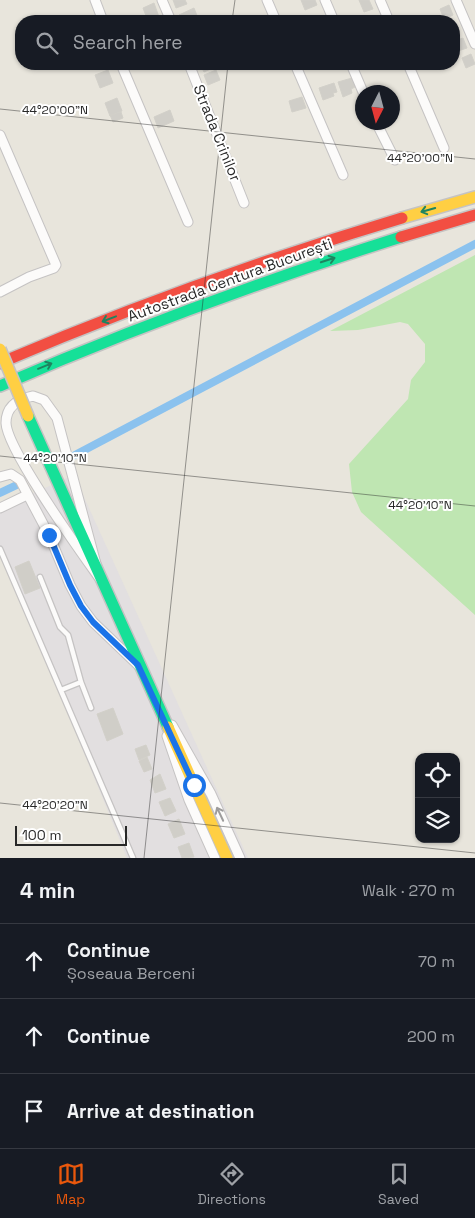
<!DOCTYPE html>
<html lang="en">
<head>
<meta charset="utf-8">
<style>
	body { margin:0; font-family:"Space Grotesk",sans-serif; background:#20242c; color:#f1f3f6 }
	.controls { position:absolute; right:15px; bottom:15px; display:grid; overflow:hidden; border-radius:10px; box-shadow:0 1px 4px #0004 }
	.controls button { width:45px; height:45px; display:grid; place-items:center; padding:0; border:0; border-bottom:1px solid #363941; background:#171b24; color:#f1f3f6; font:25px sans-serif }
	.compass { position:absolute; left:355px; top:85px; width:45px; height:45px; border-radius:50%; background:#171b24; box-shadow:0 1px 4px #0004; rotate:186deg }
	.scale { position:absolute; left:15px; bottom:12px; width:112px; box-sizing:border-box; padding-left:5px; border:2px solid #282828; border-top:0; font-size:14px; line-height:18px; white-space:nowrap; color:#282828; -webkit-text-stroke:4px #fff; paint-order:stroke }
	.stop { position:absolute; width:15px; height:15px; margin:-11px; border:4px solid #1a73e8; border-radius:50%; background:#fff }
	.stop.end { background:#1a73e8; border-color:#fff; box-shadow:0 1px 5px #0008 }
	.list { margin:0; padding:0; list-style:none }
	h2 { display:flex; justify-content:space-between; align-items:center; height:65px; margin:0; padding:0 20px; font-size:21px }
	h2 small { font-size:16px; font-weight:400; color:#9ea1a6 }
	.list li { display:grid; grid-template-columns:32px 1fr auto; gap:15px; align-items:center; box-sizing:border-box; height:75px; padding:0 20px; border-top:1px solid #363941 }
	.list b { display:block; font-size:19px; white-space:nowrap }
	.list p { margin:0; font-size:16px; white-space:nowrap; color:#9ea1a6 }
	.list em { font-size:16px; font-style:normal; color:#9ea1a6 }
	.icon { flex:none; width:28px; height:28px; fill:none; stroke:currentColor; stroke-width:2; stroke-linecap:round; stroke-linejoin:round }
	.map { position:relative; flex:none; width:475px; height:858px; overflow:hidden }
	.search { position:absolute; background:#171b24; box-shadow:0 1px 4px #0004; left:15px; right:15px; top:15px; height:55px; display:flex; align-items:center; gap:12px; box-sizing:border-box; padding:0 18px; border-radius:20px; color:#9ea1a6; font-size:19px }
	.sheet { height:290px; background:#171b24 }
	nav { display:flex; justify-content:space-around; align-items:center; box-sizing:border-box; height:70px; border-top:1px solid #363941; background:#171b24; font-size:14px; color:#9ea1a6 }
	nav a { display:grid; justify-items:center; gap:2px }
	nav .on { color:#ea580c }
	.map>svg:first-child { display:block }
	.industrial { fill:#e2dfe0 }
	.green { fill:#bfe6b2 }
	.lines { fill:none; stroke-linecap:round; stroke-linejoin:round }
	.canal { stroke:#8bc2ee; stroke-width:8 }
	.building { fill:#d0cec8; stroke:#d2d0c9 }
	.lane-casing { stroke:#c5c3c3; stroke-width:7 }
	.street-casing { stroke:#c5c3c3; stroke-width:11 }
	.fast-casing { stroke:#c5c3c3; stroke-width:14 }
	.slow-casing { stroke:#c5c3c3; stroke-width:14 }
	.jam-casing { stroke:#c5c3c3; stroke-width:14 }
	.lane { stroke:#fcfbfa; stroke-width:4.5 }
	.street { stroke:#fcfbfa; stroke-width:9 }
	.fast { stroke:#16e098; stroke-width:11 }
	.slow { stroke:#ffcf43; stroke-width:11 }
	.jam { stroke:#f24e42; stroke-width:11 }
	.slow-bridge-casing { stroke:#c5c3c3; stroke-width:14; stroke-linecap:butt }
	.slow-bridge { stroke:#ffcf43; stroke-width:11 }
	.oneway { stroke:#1f8460 }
	.oneway2 { stroke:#9d9c9c }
	.route { stroke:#1a73e8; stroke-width:6 }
	.ticks { fill:none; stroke:#282828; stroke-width:1; stroke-opacity:0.45 }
	.labels { text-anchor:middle; stroke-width:4; stroke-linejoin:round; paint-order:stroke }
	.street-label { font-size:15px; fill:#282828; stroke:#fff }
	.ticks-label { font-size:12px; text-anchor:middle; fill:#282828; stroke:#fff; stroke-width:4; stroke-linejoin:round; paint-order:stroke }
</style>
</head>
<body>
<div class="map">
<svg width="475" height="858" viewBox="0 0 475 858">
	<rect width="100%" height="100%" fill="#e8e5dc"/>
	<path class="industrial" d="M74 475 248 858H127L0 547V508Z"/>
	<path class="green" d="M475 255V615L361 512 352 492 349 464 408 399 411 380 425 362V344L408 324 400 322 358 330 330 331Z"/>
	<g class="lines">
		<path class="canal" d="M75 455 475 244
			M0 493 21 483"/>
	</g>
	<path class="building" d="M173 0H185L187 4 176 8Z
		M301 0H315L317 5 305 10Z
		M359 0H369L373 9 364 12Z
		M154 3 159 17 148 21 143 8Z
		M449 5 453 15 444 19 440 9Z
		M194 8 198 18 182 21 179 15Z
		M463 38 467 48 458 51 454 41Z
		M471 54 475 64 466 68 462 58Z
		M200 64H214L215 67 204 72Z
		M108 70 113 83 100 88 95 75Z
		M216 70 220 80 208 85 204 75Z
		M352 78 355 87 351 89 352 93 343 97 338 82Z
		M334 83 337 92 333 93 334 96 323 100 319 88Z
		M302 97 306 108 292 112 289 101Z
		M117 98 122 111 110 116 105 103Z
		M170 110 174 121 158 128 154 117Z
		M121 112 123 118 113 122 110 115Z
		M29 561 40 588 25 594 15 567Z
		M113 708 123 734 107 741 97 714Z
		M146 745 150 755 139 760 135 749Z
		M147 757 152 769 144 772 139 761Z
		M160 774 166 789 155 793 150 780Z
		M170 798 176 811 165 816 159 802Z
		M179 819 185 834 174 838 168 824Z
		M189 843 194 857 182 858 178 847Z"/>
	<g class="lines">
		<defs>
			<path id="lane" d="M0 549 133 858
				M40 577 60 627 68 635 81 682 91 708
				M61 690 81 682"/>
			<path id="street" d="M95 0 103 21
				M162 0 171 21
				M267 0 276 21
				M325 0 334 21
				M380 0 389 21
				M456 0 475 44
				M121 64 188 222
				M189 64 244 203
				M295 64 343 175
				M351 64 363 92
				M408 64 444 148
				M376 122 395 160
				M0 135 56 265 54 268 29 277 0 292
				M33 396 44 400 57 418 100 579C81 552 7 450 6 423 6 406 18 399 33 396Z
				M0 477 11 474 20 480 49 535 70 585 81 606 93 622 138 665
				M0 508 27 495
				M172 725 211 794 240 858
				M167 736 189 800 215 858"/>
			<path id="fast" d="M0 386C131 329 265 280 401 237
				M28 416 168 727"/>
			<path id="slow" d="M402 218 475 197
				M168 727 227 858"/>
			<path id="jam" d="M401 237 475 215
				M0 363C131 307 265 259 402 218"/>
		</defs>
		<use href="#lane" class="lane-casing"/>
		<use href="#street" class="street-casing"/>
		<use href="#fast" class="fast-casing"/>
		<use href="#slow" class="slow-casing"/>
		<use href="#jam" class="jam-casing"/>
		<use href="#lane" class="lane"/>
		<use href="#street" class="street"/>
		<use href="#fast" class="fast"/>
		<use href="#slow" class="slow"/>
		<use href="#jam" class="jam"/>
		<defs>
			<path id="slow-bridge" d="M0 349 28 416"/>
		</defs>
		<use href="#slow-bridge" class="slow-bridge-casing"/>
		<use href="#slow-bridge" class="slow-bridge"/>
	</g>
	<defs><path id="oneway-shaft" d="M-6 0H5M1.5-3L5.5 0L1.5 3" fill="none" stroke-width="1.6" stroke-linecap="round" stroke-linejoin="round" transform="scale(1.25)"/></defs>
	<g class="oneway">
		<use href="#oneway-shaft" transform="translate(428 210) rotate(164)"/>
		<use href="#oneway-shaft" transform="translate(328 260) rotate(-18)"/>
		<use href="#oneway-shaft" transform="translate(109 319) rotate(159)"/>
		<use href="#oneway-shaft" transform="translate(45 366) rotate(-22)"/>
	</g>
	<use class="oneway2" href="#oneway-shaft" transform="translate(220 814) rotate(-115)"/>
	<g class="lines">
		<path class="route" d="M49 535 70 585 81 606 93 622 138 665 194 785"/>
	</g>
	<path class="ticks" d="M232 21 235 0M0 109 475 159M0 456 475 506M0 803 475 853M144 858 228 64"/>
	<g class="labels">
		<g class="street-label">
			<text transform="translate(217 133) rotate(68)" y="5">Strada Crinilor</text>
			<text transform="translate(230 280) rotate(-20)" y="5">Autostrada Centura București</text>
		</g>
	</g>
	<g class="ticks-label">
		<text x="55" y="114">44°20'00"N</text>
		<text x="420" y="162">44°20'00"N</text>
		<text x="55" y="462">44°20'10"N</text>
		<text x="420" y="509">44°20'10"N</text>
		<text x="55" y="809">44°20'20"N</text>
	</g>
</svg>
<div class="controls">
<button><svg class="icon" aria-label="locate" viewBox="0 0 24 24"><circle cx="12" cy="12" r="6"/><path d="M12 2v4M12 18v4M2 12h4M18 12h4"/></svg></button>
<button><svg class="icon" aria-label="layers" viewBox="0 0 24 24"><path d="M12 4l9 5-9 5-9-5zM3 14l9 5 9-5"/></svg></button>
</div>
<svg class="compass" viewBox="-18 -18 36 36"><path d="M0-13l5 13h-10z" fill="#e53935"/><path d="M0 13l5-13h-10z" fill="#9ea1a6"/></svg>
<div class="scale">100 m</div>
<div class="stop" style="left:194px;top:785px"></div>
<div class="stop end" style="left:49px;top:535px"></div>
<div class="search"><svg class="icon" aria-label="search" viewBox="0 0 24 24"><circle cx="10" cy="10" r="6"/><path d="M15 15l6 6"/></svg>Search here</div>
</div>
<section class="sheet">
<h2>4 min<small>Walk · 270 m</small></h2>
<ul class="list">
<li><svg class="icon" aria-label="ahead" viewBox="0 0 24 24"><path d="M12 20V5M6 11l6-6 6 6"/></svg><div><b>Continue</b><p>Șoseaua Berceni</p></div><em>70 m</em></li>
<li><svg class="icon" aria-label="ahead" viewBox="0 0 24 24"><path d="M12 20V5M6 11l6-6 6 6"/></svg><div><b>Continue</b></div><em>200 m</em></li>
<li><svg class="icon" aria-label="arrive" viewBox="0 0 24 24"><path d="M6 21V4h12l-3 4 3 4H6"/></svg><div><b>Arrive at destination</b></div></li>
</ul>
</section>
<nav>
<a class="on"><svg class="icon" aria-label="map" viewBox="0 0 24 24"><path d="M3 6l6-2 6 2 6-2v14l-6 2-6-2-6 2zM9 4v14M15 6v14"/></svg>Map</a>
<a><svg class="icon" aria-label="directions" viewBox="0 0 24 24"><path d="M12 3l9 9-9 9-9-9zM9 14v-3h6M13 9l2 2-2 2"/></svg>Directions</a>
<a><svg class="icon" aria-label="saved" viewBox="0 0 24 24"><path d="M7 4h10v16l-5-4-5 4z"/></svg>Saved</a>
</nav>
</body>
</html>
